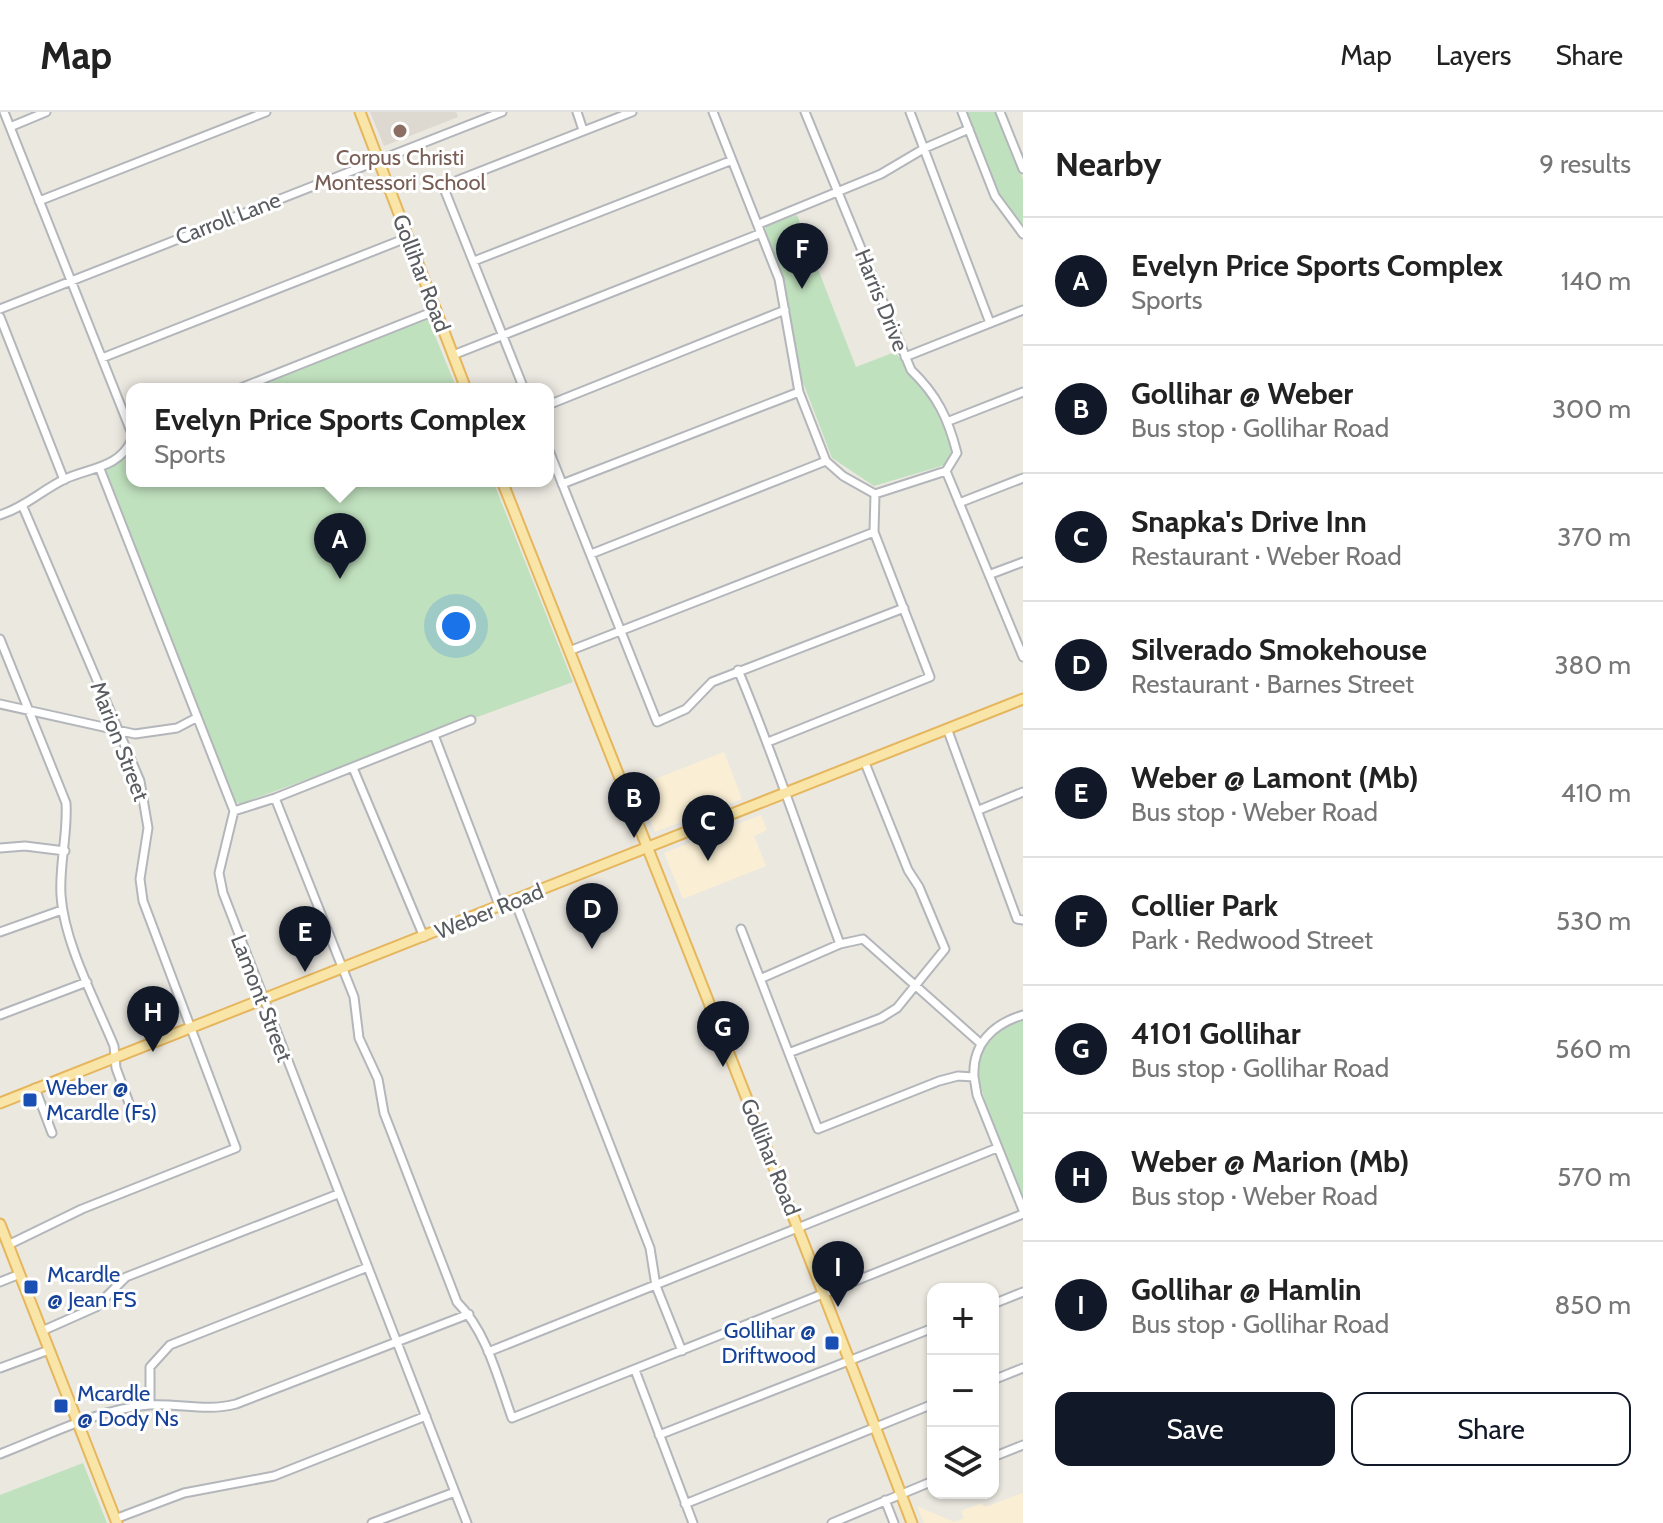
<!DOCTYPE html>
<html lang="en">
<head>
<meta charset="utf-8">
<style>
	body { margin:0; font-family:Cabin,sans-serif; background:#f6f6f6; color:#222 }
	.controls { position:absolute; right:24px; bottom:24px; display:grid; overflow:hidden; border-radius:16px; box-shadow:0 2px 6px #0004 }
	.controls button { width:72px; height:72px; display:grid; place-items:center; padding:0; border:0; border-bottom:2px solid #e0e0e0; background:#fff; color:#222; font:40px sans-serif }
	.you { position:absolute; left:456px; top:514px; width:28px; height:28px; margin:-20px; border:6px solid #fff; border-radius:50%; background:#1a73e8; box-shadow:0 0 0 12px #1a73e833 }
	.badge { display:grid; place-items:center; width:52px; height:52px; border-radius:50%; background:#111827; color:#fff; font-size:26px; font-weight:700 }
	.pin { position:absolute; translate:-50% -66px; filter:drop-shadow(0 2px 4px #0008) }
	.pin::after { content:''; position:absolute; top:42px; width:28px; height:24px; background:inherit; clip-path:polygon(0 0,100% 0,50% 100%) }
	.popup { position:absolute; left:126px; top:271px; width:428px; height:104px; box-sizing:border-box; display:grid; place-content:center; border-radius:16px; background:#fff; filter:drop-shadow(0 2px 6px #0005); font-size:26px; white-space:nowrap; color:#767676 }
	.popup b { font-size:30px; color:#222 }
	.popup::after { content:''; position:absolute; left:50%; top:100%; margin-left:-16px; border:16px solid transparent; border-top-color:#fff }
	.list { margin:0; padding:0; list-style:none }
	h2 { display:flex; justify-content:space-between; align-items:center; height:104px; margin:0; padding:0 32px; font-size:34px }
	h2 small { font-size:26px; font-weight:400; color:#767676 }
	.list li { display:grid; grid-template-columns:52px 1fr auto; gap:24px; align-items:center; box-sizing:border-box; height:128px; padding:0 32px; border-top:2px solid #e0e0e0 }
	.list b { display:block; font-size:30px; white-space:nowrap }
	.list p { margin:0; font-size:26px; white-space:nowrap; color:#767676 }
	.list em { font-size:26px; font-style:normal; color:#767676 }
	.actions { display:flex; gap:16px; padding:24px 32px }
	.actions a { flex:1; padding:18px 0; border:2px solid #111827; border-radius:16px; text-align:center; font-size:28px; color:#111827 }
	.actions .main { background:#111827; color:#fff }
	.icon { flex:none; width:44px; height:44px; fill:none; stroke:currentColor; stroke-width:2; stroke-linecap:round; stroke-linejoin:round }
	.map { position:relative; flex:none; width:1023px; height:1411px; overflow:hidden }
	header { display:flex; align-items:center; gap:48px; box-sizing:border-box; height:112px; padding:0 40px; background:#fff; border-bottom:2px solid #e0e0e0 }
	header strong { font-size:38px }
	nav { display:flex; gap:44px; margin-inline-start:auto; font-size:28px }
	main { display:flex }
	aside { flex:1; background:#fff }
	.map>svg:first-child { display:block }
	.commercial { fill:#faefd5 }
	.education { fill:#ddd9d1 }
	.green { fill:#c0e1be }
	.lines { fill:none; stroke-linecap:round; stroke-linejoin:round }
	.minor-casing { stroke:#b3b6ba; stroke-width:11 }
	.major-casing { stroke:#e6b65e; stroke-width:13 }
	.minor { stroke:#fff; stroke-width:7 }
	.major { stroke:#f8e5a7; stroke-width:9 }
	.education-dot { fill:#8d6e63; stroke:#fff; stroke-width:3 }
	.transit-dot { fill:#1a4fb4; stroke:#fff; stroke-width:3 }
	.labels { text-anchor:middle; stroke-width:6; stroke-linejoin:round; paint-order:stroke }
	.education-label { font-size:22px; fill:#785e54; stroke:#fff }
	.street-label { font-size:22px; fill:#595c60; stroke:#fff }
	.transit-label { font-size:22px; fill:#164399; stroke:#fff; text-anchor:start }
</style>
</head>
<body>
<header>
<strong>Map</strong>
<nav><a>Map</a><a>Layers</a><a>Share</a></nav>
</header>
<main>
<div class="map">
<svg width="1023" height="1411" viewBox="0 0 1023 1411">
	<rect width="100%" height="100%" fill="#ebe8e0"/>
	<path class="commercial" d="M724 640 742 687 655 720 637 674Z
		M761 703 767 718 754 724 766 754 683 787 664 741Z
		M1023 1381V1411H924L917 1394 954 1410 964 1406 961 1399 982 1391 985 1395Z"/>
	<path class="education" d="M370 0H456L458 5 384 34Z"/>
	<path class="green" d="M967 0H996L1023 67V115L1001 85Z
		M797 103 856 255 895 240 933 287 955 339 948 352 874 374 832 346 799 260 765 114Z
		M428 207 457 277H248Z
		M132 337V369H493L573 570 240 692 235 689 106 358Z
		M1023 907V1087C1014 1063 1005 1040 996 1017 976 968 961 931 1023 907Z
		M83 1351 107 1411H0V1383Z"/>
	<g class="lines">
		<defs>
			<path id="minor" d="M4 0 132 322
				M577 0 583 18
				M713 0 779 167 799 280 826 349 843 364 875 382 874 420 930 565 768 630
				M805 0 911 258C937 283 948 306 957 341L946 359 1023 545
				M910 0 990 211
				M962 0 995 84 1023 122
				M1000 0 1023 57
				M10 15 46 0
				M39 89 266 0
				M759 112 881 62 925 36 969 17
				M474 149 730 49
				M0 197 502 0
				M0 205 64 368
				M453 243 759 122
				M905 245 1023 198
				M102 246 409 125
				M238 277 437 198
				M524 277 443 74 632 0
				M548 293 785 198
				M949 309 1023 280
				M548 336 657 610 686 597 712 570 904 496
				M100 357 234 699 219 761 223 781 467 1411
				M562 372 799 280
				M875 382 946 359
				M959 391 1023 366
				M0 403C25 395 42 378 65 367 89 356 120 356 132 327
				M591 442 826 349
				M991 462 1023 450
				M0 527 66 691C68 723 59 752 61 783 64 831 96 890 114 934L116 956 129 991
				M569 539 874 420
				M738 558C776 648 806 741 840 832
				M0 592 135 622 177 616 196 606
				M948 619 1017 807 1023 808
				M434 623 499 793
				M353 656 424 825
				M275 686 354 885 359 926 378 967 384 1001 457 1190C487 1220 498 1267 512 1306L1023 1102
				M979 698 1023 680
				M234 699 275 686 471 608
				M0 736 25 734 65 739
				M514 787 650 1136 656 1174 682 1239
				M741 817 818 1017 939 969 958 964 974 965C972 932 993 912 1023 903
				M0 820 62 798
				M762 866 840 832 863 827 980 931
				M0 903 87 870
				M791 940 881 906 897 896 945 837 919 775 908 758 865 651
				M974 965 977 983 1023 1098
				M35 976 52 1021
				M8 1133 82 1097 236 1036 143 789 140 767 148 716 140 669 23 395
				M0 1170 20 1162
				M993 1192 1023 1180
				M42 1219 96 1195 126 1165 338 1082
				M488 1240 997 1036
				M0 1256 49 1238
				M635 1258 693 1411
				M993 1268 1023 1256
				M150 1293V1255L170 1233 368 1155
				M659 1323 933 1216
				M0 1342C47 1324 98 1297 149 1293 179 1291 206 1300 236 1292L469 1202
				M993 1345 1023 1333
				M885 1388 894 1411
				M685 1392 933 1292
				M115 1407 184 1381 274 1364 426 1304
				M372 1411 455 1380
				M832 1411 933 1369"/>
			<path id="major" d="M360 0 466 277
				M502 369C639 716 779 1062 912 1411
				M0 991 1023 587
				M0 1112 117 1411"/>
		</defs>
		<use href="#minor" class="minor-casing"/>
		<use href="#major" class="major-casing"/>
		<use href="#minor" class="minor"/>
		<use href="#major" class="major"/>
	</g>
	<circle class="education-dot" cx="400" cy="19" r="8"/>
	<g class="transit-dot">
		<rect x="22" y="980" width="16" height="16" rx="4"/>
		<rect x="23" y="1167" width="16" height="16" rx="4"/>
		<rect x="824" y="1223" width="16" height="16" rx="4"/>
		<rect x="53" y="1286" width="16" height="16" rx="4"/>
	</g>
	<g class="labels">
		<g class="education-label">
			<text x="400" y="53">Corpus Christi<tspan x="400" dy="25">Montessori School</tspan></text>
		</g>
		<g class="street-label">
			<text transform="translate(228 106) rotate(-21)" y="8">Carroll Lane</text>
			<text transform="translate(422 161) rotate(69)" y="8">Gollihar Road</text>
			<text transform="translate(882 188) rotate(68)" y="8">Harris Drive</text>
			<text transform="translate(120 629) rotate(69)" y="8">Marion Street</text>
			<text transform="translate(489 799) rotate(-22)" y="8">Weber Road</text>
			<text transform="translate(262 886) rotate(69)" y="8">Lamont Street</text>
			<text transform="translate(771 1045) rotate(68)" y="8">Gollihar Road</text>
		</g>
		<g class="transit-label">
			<text x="46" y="983">Weber @<tspan x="46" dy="25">Mcardle (Fs)</tspan></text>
			<text x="47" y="1170">Mcardle<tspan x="47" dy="25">@ Jean FS</tspan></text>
			<text x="816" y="1226" text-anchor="end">Gollihar @<tspan x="816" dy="25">Driftwood</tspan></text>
			<text x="77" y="1289">Mcardle<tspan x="77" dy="25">@ Dody Ns</tspan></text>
		</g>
	</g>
</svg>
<div class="controls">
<button>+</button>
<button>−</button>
<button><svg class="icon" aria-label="layers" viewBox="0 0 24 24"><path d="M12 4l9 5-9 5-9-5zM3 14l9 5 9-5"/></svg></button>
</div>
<div class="you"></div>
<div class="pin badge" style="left:340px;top:467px">A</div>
<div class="popup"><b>Evelyn Price Sports Complex</b>Sports</div>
<div class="pin badge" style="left:634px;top:726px">B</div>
<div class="pin badge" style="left:708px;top:749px">C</div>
<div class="pin badge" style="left:592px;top:837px">D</div>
<div class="pin badge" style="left:305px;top:860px">E</div>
<div class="pin badge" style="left:802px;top:177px">F</div>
<div class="pin badge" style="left:723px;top:955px">G</div>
<div class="pin badge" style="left:153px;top:940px">H</div>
<div class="pin badge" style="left:838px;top:1195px">I</div>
</div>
<aside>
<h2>Nearby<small>9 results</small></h2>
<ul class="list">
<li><span class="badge">A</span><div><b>Evelyn Price Sports Complex</b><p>Sports</p></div><em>140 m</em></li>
<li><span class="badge">B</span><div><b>Gollihar @ Weber</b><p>Bus stop · Gollihar Road</p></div><em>300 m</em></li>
<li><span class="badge">C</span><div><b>Snapka's Drive Inn</b><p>Restaurant · Weber Road</p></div><em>370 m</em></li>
<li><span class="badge">D</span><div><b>Silverado Smokehouse</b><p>Restaurant · Barnes Street</p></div><em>380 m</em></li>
<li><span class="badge">E</span><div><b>Weber @ Lamont (Mb)</b><p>Bus stop · Weber Road</p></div><em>410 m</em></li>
<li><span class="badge">F</span><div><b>Collier Park</b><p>Park · Redwood Street</p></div><em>530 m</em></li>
<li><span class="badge">G</span><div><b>4101 Gollihar</b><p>Bus stop · Gollihar Road</p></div><em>560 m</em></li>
<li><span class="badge">H</span><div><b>Weber @ Marion (Mb)</b><p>Bus stop · Weber Road</p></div><em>570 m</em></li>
<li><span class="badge">I</span><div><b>Gollihar @ Hamlin</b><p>Bus stop · Gollihar Road</p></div><em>850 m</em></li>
</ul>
<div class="actions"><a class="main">Save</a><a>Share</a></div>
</aside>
</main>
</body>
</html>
